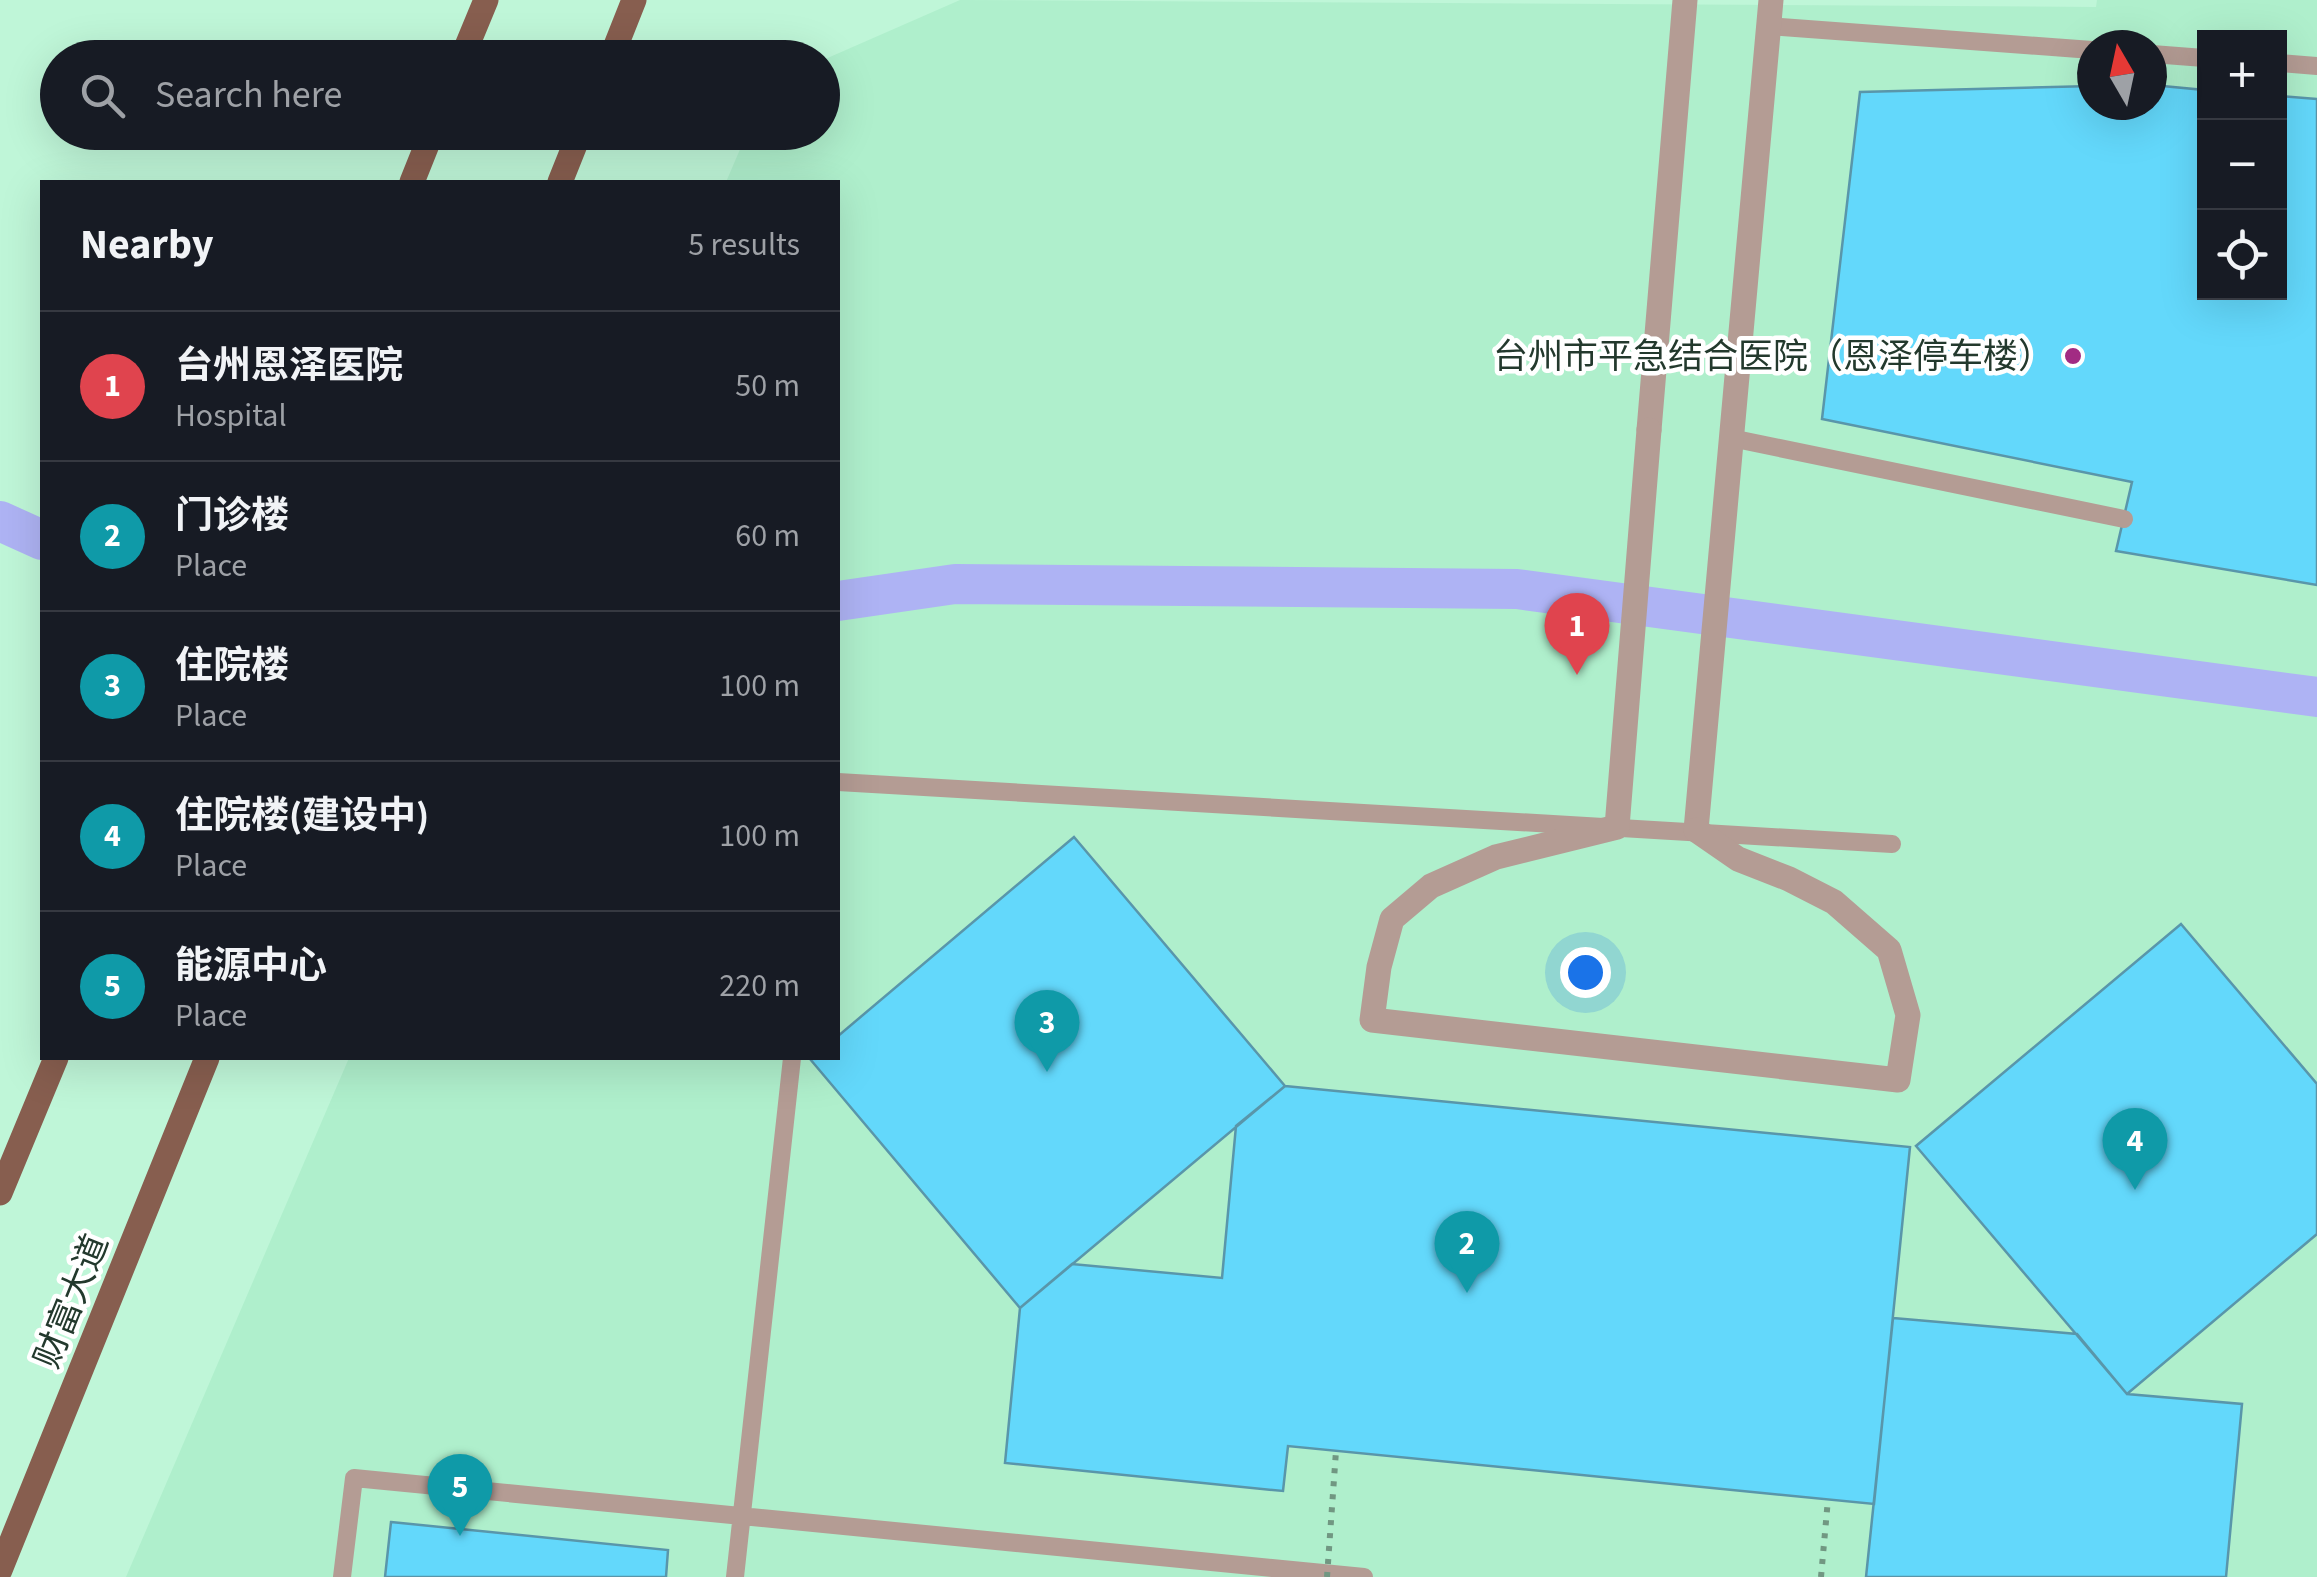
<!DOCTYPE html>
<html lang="en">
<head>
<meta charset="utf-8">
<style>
	body { margin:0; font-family:"Source Sans 3","Noto Sans SC",sans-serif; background:#242831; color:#f1f3f6 }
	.controls { position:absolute; right:30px; top:30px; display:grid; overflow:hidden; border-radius:0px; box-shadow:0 10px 40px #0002 }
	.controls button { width:90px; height:90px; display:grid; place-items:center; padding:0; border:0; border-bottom:2px solid #363941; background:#171b24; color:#f1f3f6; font:50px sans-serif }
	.compass { position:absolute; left:2077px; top:30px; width:90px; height:90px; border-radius:50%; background:#171b24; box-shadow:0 10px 40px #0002; rotate:351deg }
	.you { position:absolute; left:1585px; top:972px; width:35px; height:35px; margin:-25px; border:8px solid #fff; border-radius:50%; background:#1a73e8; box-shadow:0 0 0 15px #1a73e833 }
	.badge { display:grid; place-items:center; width:65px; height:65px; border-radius:50%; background:#db2777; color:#fff; font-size:32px; font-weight:700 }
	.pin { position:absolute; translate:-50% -82px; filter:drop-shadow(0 2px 5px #0008) }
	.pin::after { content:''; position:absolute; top:52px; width:35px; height:30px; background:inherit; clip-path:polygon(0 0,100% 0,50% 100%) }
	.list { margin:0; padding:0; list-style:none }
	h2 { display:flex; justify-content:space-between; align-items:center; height:130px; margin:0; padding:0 40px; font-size:42px }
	h2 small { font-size:32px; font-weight:400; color:#9ea1a6 }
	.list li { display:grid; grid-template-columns:65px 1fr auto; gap:30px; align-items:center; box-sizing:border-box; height:150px; padding:0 40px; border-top:2px solid #363941 }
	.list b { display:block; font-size:38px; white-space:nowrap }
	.list p { margin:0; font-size:32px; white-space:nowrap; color:#9ea1a6 }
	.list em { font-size:32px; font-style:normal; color:#9ea1a6 }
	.icon { flex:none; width:55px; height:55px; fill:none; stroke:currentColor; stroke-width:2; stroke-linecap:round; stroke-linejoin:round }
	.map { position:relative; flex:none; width:2317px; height:1577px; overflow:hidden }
	.search { position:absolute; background:#171b24; box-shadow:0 10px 40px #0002; left:40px; top:40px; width:800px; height:110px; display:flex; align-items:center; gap:25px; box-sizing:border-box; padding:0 35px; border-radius:55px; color:#9ea1a6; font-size:38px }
	.panel { position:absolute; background:#171b24; box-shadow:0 10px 40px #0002; left:40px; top:180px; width:800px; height:880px; border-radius:0px }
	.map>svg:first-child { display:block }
	.built { fill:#afefcc; fill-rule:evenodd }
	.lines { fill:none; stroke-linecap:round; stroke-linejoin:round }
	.canal { stroke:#aeb3f4; stroke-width:40 }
	.building { fill:#63d8fb; stroke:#5996aa; stroke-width:2.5 }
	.path { stroke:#719782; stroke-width:6; stroke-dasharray:5 8; stroke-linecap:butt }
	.lane { stroke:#b49c94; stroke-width:18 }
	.street { stroke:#b49c94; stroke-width:25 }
	.primary { stroke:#875e4f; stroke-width:25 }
	.path-bridge { stroke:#719782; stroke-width:6; stroke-dasharray:5 8; stroke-linecap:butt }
	.street-bridge { stroke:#b49c94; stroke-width:25 }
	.poi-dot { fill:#a22b83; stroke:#fff; stroke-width:4 }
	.labels { text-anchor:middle; stroke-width:9; stroke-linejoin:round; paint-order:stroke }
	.poi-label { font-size:35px; fill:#23392d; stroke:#fff; text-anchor:end }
	.street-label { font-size:35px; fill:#23392d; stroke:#fff }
</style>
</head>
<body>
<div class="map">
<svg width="2317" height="1577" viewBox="0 0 2317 1577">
	<rect width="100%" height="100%" fill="#bff6d8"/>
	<path class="built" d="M960 0 2096 7 2097 0H2317V1577H126L349 1058H838V182H726L747 133 822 132 823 60ZM2204 38H2280V292H2204ZM2092 45H2152V105H2092Z"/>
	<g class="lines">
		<path class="canal" d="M0 521 42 540
			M838 601 955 584 1517 589 2317 697"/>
	</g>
	<path class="building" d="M2152 85 2204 90V292H2280V96L2317 99V585L2116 551 2132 482 1822 419 1860 92 2092 86V105H2152Z
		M1074 837 1285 1086 1020 1308 810 1059 838 1058V1036Z
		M2181 924 2317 1084V1234L2127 1394 1916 1146Z
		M1285 1086 1910 1147 1874 1504 1288 1446 1283 1491 1005 1463 1020 1308 1072 1264 1222 1278 1236 1126Z
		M1893 1318 2077 1334 2127 1394 2242 1404 2226 1577H1866Z
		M391 1522 668 1550 666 1577H385Z"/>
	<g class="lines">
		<path class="path" d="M1821 1577 1828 1499"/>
		<path class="lane" d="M1769 26 2092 50
			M2152 54 2204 58
			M2280 63 2317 66
			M1731 438 2124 519
			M838 782 1892 844
			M342 1577 354 1478 1364 1577
			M735 1577 792 1058"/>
		<path class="street" d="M1649 430 1685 0
			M1696 830 1771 0"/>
		<path class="primary" d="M462 58 486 0
			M611 58 634 0
			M412 182 432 132
			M560 182 580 132
			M0 1193 56 1058
			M0 1570 207 1058"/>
		<path class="path-bridge" d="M1327 1577 1336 1451"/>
		<path class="street-bridge" d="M1649 430 1617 827 1496 857 1431 886 1392 919 1379 967 1372 1020 1898 1080 1908 1015 1889 950 1834 902 1789 879 1738 859 1696 830"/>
	</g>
	<circle class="poi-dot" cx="2073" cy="356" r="10"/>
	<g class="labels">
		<g class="poi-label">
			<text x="2053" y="368">台州市平急结合医院（恩泽停车楼）</text>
		</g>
		<g class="street-label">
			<text transform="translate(71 1301) rotate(-68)" y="12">财富大道</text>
		</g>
	</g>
</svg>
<div class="controls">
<button>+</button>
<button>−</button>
<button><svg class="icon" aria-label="locate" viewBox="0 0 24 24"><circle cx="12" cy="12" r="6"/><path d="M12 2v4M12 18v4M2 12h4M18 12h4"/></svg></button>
</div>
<svg class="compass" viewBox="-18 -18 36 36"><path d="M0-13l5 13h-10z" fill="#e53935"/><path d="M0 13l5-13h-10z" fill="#9ea1a6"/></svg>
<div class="you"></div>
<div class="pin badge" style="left:1577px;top:675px;background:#e0444e">1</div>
<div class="pin badge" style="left:1467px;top:1293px;background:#0f9aa8">2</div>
<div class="pin badge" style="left:1047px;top:1072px;background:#0f9aa8">3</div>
<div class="pin badge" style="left:2135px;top:1190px;background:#0f9aa8">4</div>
<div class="pin badge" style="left:460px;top:1536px;background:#0f9aa8">5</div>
<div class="search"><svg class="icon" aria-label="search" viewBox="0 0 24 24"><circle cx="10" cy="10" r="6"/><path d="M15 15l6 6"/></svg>Search here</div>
<section class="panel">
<h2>Nearby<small>5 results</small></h2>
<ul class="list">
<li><span class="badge" style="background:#e0444e">1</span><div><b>台州恩泽医院</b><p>Hospital</p></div><em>50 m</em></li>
<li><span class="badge" style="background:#0f9aa8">2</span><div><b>门诊楼</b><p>Place</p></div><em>60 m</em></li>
<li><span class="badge" style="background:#0f9aa8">3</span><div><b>住院楼</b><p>Place</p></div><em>100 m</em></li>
<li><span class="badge" style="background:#0f9aa8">4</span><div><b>住院楼(建设中)</b><p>Place</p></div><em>100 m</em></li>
<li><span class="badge" style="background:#0f9aa8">5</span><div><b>能源中心</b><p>Place</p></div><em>220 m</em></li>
</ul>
</section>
</div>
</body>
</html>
